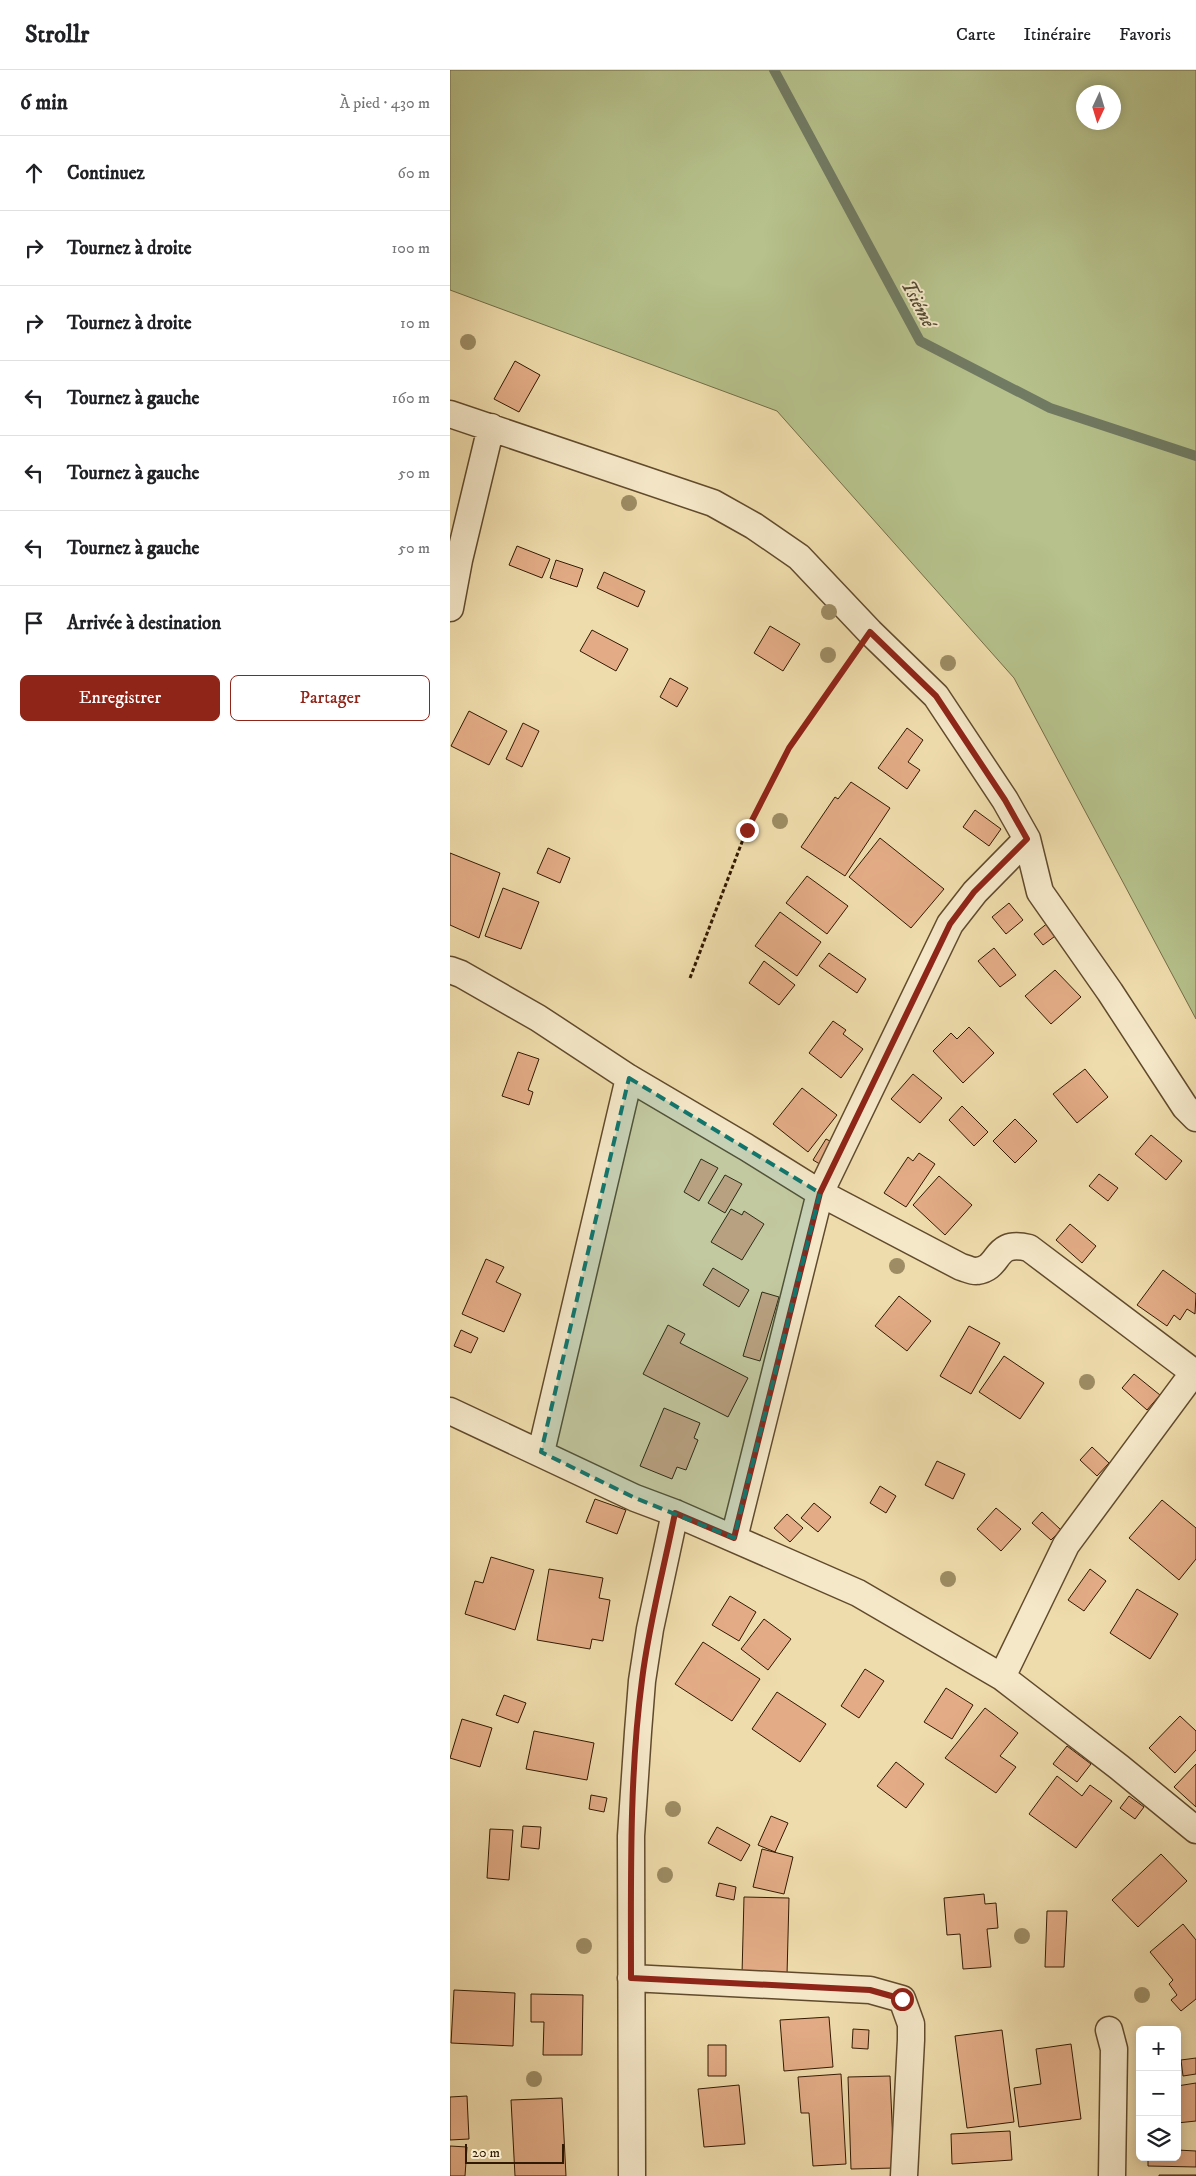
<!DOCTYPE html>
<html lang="fr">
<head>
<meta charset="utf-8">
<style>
	body { margin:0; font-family:"IM FELL DW Pica",serif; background:#f6f6f6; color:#202124 }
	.controls { position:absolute; right:15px; bottom:15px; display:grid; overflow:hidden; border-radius:8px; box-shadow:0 2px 12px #0003 }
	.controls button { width:45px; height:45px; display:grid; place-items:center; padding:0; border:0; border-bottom:1px solid #e0e0e0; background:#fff; color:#202124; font:25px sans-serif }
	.compass { position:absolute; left:626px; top:15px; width:45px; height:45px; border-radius:50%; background:#fff; box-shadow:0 2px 12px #0003; rotate:184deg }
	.scale { position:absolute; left:15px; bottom:12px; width:99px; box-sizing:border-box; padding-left:5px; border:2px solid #321901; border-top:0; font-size:14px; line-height:18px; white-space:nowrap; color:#321901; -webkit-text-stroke:4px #f5e8c9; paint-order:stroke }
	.stop { position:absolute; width:15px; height:15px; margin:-11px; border:4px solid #8f2418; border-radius:50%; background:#fff }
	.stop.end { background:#8f2418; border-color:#fff; box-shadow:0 1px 5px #0008 }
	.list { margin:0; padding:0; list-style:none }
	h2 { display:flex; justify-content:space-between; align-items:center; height:65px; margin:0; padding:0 20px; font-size:21px }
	h2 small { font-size:16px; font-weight:400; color:#757577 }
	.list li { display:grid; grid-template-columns:32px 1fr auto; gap:15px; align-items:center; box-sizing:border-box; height:75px; padding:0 20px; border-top:1px solid #e0e0e0 }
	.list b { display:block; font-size:19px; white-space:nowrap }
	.list em { font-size:16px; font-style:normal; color:#757577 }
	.actions { display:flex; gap:10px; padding:15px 20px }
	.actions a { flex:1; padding:11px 0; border:1px solid #8f2418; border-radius:8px; text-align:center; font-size:18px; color:#8f2418 }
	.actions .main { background:#8f2418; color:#fff }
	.icon { flex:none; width:28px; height:28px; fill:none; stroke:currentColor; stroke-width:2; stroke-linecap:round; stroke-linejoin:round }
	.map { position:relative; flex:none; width:746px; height:2106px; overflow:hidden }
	header { display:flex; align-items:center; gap:30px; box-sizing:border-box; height:70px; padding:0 25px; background:#fff; border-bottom:1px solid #e0e0e0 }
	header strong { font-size:24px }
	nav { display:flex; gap:28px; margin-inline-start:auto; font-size:18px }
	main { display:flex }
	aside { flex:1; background:#fff }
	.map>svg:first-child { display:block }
	.green { fill:#b6c18b; stroke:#746d46; fill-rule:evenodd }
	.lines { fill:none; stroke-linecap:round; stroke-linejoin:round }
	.stream { stroke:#717b63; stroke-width:10 }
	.building { fill:#e3ac86; stroke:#321901 }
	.street-casing { stroke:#614a2c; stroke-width:29 }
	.path { stroke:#321901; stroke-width:3; stroke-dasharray:4 2.5; stroke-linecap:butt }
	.street { stroke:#f5e8c9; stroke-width:26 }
	.tree { fill:#9d8c64 }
	.route { stroke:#8f2418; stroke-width:6 }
	.marked { fill:#0f766e; fill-opacity:0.2; stroke:#0f766e; stroke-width:4; stroke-dasharray:10 6; stroke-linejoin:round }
	.labels { text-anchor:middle; stroke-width:4; stroke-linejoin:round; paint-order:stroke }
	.water-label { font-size:19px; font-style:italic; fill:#524a32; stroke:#f5e8c9 }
</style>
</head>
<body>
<header>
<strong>Strollr</strong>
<nav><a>Carte</a><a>Itinéraire</a><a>Favoris</a></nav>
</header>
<main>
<aside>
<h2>6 min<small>À pied · 430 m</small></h2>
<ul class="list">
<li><svg class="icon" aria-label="ahead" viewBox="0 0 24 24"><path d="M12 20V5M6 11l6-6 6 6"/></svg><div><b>Continuez</b></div><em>60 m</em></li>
<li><svg class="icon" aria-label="right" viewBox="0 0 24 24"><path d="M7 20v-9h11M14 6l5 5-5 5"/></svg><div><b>Tournez à droite</b></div><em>100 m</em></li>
<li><svg class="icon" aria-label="right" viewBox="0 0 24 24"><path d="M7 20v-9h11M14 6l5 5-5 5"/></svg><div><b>Tournez à droite</b></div><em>10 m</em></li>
<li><svg class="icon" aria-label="left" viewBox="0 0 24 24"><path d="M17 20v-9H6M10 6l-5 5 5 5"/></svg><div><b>Tournez à gauche</b></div><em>160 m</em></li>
<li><svg class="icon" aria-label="left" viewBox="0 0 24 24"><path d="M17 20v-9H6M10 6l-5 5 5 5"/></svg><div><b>Tournez à gauche</b></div><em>50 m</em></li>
<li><svg class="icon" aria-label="left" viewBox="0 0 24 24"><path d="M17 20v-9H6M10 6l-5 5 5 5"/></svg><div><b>Tournez à gauche</b></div><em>50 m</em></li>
<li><svg class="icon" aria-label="arrive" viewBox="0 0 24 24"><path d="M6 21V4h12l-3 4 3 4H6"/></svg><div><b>Arrivée à destination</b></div></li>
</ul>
<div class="actions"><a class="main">Enregistrer</a><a>Partager</a></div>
</aside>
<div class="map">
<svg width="746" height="2106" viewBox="0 0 746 2106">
	<rect width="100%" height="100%" fill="#efdcac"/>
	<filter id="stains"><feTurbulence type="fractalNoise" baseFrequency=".004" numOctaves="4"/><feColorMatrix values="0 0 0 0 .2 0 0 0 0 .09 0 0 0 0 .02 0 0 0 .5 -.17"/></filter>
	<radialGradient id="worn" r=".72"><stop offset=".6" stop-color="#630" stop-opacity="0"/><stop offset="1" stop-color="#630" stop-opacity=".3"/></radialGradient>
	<path class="green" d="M0 0H746V949L564 608 327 341 0 220ZM634 22H664V52H634Z"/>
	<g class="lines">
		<path class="stream" d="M324 0 470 271 600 338 746 386"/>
	</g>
	<path class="building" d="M65 291 90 305 69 342 44 329Z
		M67 476 100 489 92 508 59 495Z
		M106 490 133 499 127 517 100 508Z
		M154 502 195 521 188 537 147 518Z
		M320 556 350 574 333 601 304 583Z
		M142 560 178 579 166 601 130 581Z
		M220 608 238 618 227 637 210 627Z
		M19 641 57 661 39 695 1 676Z
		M73 653 89 661 72 697 56 689Z
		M457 658 473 670 458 692 470 700 457 719 428 698Z
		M401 712 440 738 395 806 351 777 385 727 388 729Z
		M525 740 551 759 539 776 513 757Z
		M430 768 494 819 461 858 399 807Z
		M98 778 120 788 110 813 87 803Z
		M0 783 50 803 29 868 0 855Z
		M357 806 398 836 377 864 336 833Z
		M53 818 89 832 71 879 35 866Z
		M559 833 573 850 556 864 542 847Z
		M330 842 371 872 347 906 305 876Z
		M599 852 608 864 593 875 584 864Z
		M544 878 566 905 550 917 528 891Z
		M379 883 416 909 407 923 369 896Z
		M314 891 345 915 329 935 299 913Z
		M605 900 631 927 601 954 575 926Z
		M383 951 396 960 393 964 413 979 391 1008 359 983Z
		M519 957 544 983 513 1013 483 981 501 963 507 969Z
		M68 982 89 989 78 1020 83 1022 79 1035 52 1026Z
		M635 999 658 1027 627 1053 603 1024Z
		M463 1004 492 1028 470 1053 441 1029Z
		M352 1018 387 1045 358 1082 323 1054Z
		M512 1036 538 1062 524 1076 499 1050Z
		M565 1049 587 1071 565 1093 543 1071Z
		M701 1065 732 1091 716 1110 685 1084Z
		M376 1069 386 1074 373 1096 363 1090Z
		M469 1083 485 1094 456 1137 434 1123 458 1087 463 1091Z
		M251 1089 268 1098 249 1131 234 1122Z
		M649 1104 668 1118 658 1131 639 1116Z
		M275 1105 292 1114 275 1143 258 1133Z
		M489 1106 522 1135 495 1165 463 1135Z
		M281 1139 292 1145 294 1141 314 1154 292 1190 261 1172Z
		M620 1154 646 1176 632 1193 606 1170Z
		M36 1189 54 1197 46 1212 71 1224 54 1262 12 1244Z
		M263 1198 299 1220 289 1237 253 1215Z
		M713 1200 746 1224 745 1244 737 1239 730 1250 724 1245 717 1256 687 1235Z
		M312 1222 329 1227 310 1291 293 1286Z
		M449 1226 481 1251 457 1281 425 1256Z
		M218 1255 235 1264 230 1273 298 1308 278 1347 193 1304Z
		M519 1256 550 1273 521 1324 490 1306Z
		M11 1260 28 1268 21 1283 4 1276Z
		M554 1286 594 1313 570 1349 529 1322Z
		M684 1304 710 1325 697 1340 672 1318Z
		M214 1338 250 1353 244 1368 248 1370 236 1400 227 1397 222 1409 190 1396Z
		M642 1377 659 1393 647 1406 630 1390Z
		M487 1391 515 1404 503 1429 475 1415Z
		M430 1416 446 1426 436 1443 420 1433Z
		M145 1429 176 1440 167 1464 136 1452Z
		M712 1430 746 1458V1489L729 1510 679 1468Z
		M364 1433 381 1447 368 1462 351 1448Z
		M546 1438 571 1459 551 1481 527 1459Z
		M592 1442 611 1460 601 1470 582 1453Z
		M337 1444 353 1458 340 1472 324 1458Z
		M41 1487 84 1500 65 1560 15 1544 25 1511 33 1513Z
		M99 1499 153 1508 149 1528 160 1530 153 1571 142 1569 140 1579 87 1570Z
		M640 1499 656 1511 634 1541 618 1530Z
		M687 1519 728 1544 700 1589 660 1563Z
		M280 1526 306 1542 289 1571 262 1555Z
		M314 1549 341 1569 318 1600 291 1579Z
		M253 1572 310 1609 282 1651 225 1614Z
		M415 1599 434 1611 409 1648 391 1636Z
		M496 1618 523 1635 502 1669 474 1652Z
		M327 1622 376 1654 350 1692 302 1659Z
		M54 1625 76 1633 68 1653 46 1645Z
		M535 1638 568 1663 550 1686 566 1697 546 1723 495 1688Z
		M730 1646 746 1661V1680L725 1703 699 1678Z
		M12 1649 42 1658 30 1697 0 1688Z
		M84 1661 144 1673 137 1710 76 1699Z
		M617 1676 641 1694 627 1712 603 1694Z
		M446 1692 474 1714 456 1738 427 1716Z
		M746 1694V1737L724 1717Z
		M607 1706 632 1726 640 1715 662 1731 626 1778 579 1744Z
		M141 1725 157 1728 154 1742 139 1739Z
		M679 1726 694 1737 685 1749 670 1738Z
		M321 1746 338 1753 325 1782 308 1775Z
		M73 1756 91 1757 89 1779 71 1777Z
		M267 1757 300 1775 291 1791 258 1773Z
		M40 1759 63 1760 59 1810 37 1808Z
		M312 1779 343 1787 334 1824 303 1817Z
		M711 1784 737 1811 688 1857 662 1830Z
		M269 1813 286 1817 284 1830 266 1826Z
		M534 1824 535 1834 546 1833 548 1858 537 1859 541 1897 513 1899 510 1864 497 1865 494 1828Z
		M294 1827 339 1828 337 1905 292 1904Z
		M597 1841H617L614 1897H595Z
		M733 1854 746 1870V1929L731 1941 721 1930 727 1925 719 1914 723 1910 700 1882Z
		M4 1920 65 1923 63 1976 1 1973Z
		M81 1924 133 1925 132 1985H93L94 1952H81Z
		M379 1947 383 1997 334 2001 330 1950Z
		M403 1959 419 1960 418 1979 402 1978Z
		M552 1960 564 2052 517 2058 505 1966Z
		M621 1974 631 2049 569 2057 564 2018 591 2014 586 1979Z
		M258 1975H276V2006H258Z
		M746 1988V2004L733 2006 731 1990Z
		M391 2004 396 2094 363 2096 359 2043H351L348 2007Z
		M440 2006 444 2098 401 2099 398 2007Z
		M746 2013V2051L727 2053V2016Z
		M289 2015 295 2074 254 2077 248 2019Z
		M17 2026 19 2069 0 2070V2027Z
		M112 2028 116 2106H65L61 2030Z
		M560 2061 562 2090 502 2094 501 2064Z
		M0 2076 17 2077 15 2106H0Z
		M727 2080 746 2081V2097L698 2096V2087H727Z
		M709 2105H746V2106H709Z"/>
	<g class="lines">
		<defs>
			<path id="street" d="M0 344 263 433 304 456 349 487 420 562 486 626 555 730 577 769 590 822 660 922 735 1037 746 1048
				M0 538 9 490 41 357
				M0 900 11 904 88 948 179 1008 296 1077 370 1123 511 1197C516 1198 523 1202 527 1201 552 1198 542 1169 579 1178L746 1304
				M0 1341 185 1428 225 1443 408 1523 552 1607 669 1697 746 1760
				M91 1382 179 1008
				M284 1468 370 1123 500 854 525 822 577 769
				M552 1607 616 1475 744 1302
				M181 1908 420 1920 452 1929 461 1954V1970L454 2106
				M659 1960 664 1979 662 2106
				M182 2106 181 1766 188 1662 192 1611 200 1559 225 1443"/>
		</defs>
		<use href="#street" class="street-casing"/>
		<path class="path" d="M240 908 297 759 339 678 403 587"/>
		<use href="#street" class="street"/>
	</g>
	<g class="tree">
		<circle cx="18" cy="272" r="8"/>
		<circle cx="179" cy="433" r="8"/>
		<circle cx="379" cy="542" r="8"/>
		<circle cx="378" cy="585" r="8"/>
		<circle cx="498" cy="593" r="8"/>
		<circle cx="330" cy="751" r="8"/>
		<circle cx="447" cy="1196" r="8"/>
		<circle cx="637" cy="1312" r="8"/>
		<circle cx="498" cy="1509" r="8"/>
		<circle cx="223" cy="1739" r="8"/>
		<circle cx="215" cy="1805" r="8"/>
		<circle cx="572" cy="1866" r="8"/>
		<circle cx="134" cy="1876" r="8"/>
		<circle cx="692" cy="1925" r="8"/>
		<circle cx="84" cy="2009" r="8"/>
	</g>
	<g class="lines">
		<path class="route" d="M297 760 339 678 420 562 486 626 555 730 577 769 524 822 500 854 370 1123 284 1468 225 1443C214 1498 199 1553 192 1610 179 1708 181 1809 181 1908L420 1920 452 1929"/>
	</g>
	<path class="marked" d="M179 1008 370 1123 284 1468 185 1428 91 1382Z"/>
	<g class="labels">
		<g class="water-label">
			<text transform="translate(469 233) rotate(62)" y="7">Tsiémé</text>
		</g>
	</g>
	<rect width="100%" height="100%" filter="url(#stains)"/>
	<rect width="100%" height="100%" fill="url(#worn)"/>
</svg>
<div class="controls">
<button>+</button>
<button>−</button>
<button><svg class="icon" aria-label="layers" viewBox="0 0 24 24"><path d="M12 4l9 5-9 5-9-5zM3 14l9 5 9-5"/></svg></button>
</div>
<svg class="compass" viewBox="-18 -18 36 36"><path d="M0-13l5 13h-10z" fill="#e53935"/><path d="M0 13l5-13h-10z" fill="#757577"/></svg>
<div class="scale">20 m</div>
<div class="stop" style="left:452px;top:1929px"></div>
<div class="stop end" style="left:297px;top:760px"></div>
</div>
</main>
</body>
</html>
